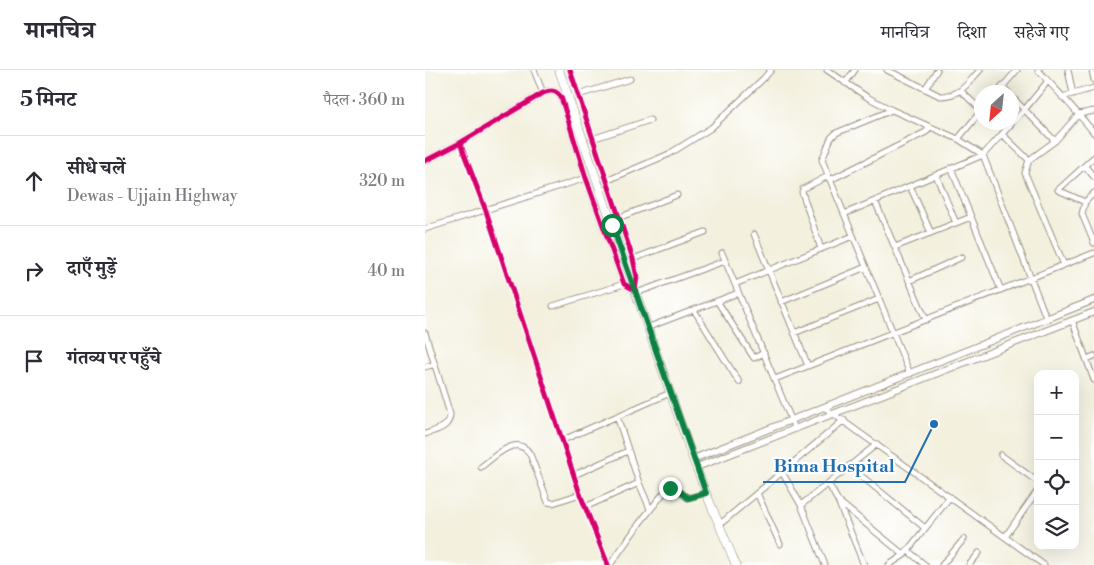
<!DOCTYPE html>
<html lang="hi">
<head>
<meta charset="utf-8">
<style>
	body { margin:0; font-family:"Libre Bodoni","Noto Serif Devanagari",serif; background:#f7f7f7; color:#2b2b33 }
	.controls { position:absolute; right:15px; bottom:15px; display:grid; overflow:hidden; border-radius:10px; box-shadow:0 5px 20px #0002 }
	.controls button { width:45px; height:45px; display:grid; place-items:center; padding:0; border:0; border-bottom:1px solid #e1e1e2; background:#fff; color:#2b2b33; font:25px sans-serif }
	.compass { position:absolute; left:549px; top:15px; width:45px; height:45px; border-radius:50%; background:#fff; box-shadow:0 5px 20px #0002; rotate:207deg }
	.stop { position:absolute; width:15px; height:15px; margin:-11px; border:4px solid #0b8043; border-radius:50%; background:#fff }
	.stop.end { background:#0b8043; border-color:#fff; box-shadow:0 1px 5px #0008 }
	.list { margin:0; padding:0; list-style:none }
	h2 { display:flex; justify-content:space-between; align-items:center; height:65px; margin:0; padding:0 20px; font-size:21px }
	h2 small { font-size:16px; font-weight:400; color:#7c7c81 }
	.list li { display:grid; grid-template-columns:32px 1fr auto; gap:15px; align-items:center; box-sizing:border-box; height:90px; padding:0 20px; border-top:1px solid #e1e1e2 }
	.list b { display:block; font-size:19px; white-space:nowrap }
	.list p { margin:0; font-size:16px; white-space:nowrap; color:#7c7c81 }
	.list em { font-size:16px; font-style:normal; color:#7c7c81 }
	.icon { flex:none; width:28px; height:28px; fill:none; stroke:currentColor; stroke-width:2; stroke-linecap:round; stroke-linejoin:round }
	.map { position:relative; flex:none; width:669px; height:495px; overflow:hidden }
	header { display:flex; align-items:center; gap:30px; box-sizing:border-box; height:70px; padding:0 25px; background:#fff; border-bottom:1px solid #e1e1e2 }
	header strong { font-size:24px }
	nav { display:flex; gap:28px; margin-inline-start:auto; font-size:18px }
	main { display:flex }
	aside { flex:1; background:#fff }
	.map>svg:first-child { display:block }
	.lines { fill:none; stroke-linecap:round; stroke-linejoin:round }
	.minor-casing { stroke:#978d7e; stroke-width:7 }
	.tertiary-casing { stroke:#978d7e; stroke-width:8 }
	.primary-casing { stroke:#978d7e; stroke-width:9 }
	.minor { stroke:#fff; stroke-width:5 }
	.tertiary { stroke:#fff; stroke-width:6 }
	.primary { stroke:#fff; stroke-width:8 }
	.cycleway-casing { stroke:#fff; stroke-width:8 }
	.cycleway { stroke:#d6006c; stroke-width:5 }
	.route { stroke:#0b8043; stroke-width:6 }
	.leader { fill:none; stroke:#1f6fb2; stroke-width:2 }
	.callout-dot { fill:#1f6fb2; stroke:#fff; stroke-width:2 }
	.callout-label { font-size:18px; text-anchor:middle; font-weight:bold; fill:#1f6fb2; stroke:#fff; stroke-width:4.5; stroke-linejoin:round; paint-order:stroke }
</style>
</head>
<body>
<header>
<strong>मानचित्र</strong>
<nav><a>मानचित्र</a><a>दिशा</a><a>सहेजे गए</a></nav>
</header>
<main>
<aside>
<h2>5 मिनट<small>पैदल · 360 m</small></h2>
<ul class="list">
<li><svg class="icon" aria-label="ahead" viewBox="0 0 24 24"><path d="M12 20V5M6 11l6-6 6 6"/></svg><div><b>सीधे चलें</b><p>Dewas - Ujjain Highway</p></div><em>320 m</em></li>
<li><svg class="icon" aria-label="right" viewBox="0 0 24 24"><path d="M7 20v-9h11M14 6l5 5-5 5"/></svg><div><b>दाएँ मुड़ें</b></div><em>40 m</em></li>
<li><svg class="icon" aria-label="arrive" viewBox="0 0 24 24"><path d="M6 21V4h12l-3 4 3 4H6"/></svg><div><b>गंतव्य पर पहुँचे</b></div></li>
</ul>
</aside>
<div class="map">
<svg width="669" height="495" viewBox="0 0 669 495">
	<rect width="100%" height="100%" fill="#fff"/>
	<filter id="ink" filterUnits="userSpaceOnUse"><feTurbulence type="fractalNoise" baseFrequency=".02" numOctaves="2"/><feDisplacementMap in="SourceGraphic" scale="10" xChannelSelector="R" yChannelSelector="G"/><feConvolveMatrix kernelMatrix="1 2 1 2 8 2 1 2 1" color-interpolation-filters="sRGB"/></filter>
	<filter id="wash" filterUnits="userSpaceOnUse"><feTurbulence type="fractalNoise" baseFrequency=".0096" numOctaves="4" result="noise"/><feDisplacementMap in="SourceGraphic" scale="20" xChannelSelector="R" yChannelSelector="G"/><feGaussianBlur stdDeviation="1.12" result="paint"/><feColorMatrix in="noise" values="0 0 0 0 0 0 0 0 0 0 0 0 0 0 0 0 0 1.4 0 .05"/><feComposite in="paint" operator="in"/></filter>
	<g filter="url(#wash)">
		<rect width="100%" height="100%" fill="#f3f0de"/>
	</g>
	<g filter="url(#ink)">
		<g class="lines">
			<defs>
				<path id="minor" d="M109 0 118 23
					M145 0 208 189 212 207 210 219
					M402 0 442 27 467 40 533 69 558 85 622 250
					M462 0 515 26C536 26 542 14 555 0
					M613 0C632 21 652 41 669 63
					M643 0 648 24
					M667 0 669 10
					M420 13 430 0
					M577 17 583 22
					M500 19 512 0
					M536 21 556 40
					M573 22 592 0
					M153 25 205 9
					M586 26 630 71
					M637 27 669 18
					M467 40 411 63 406 68 397 90 485 304
					M577 64 604 90
					M167 69 225 50
					M533 69 556 41
					M35 73 61 141 155 424 183 495
					M660 96 669 107
					M526 98 576 220
					M511 105 531 153
					M405 110 501 62 505 57
					M181 111 244 84 286 58 339 8 346 0
					M485 116 506 163
					M669 123 660 132 657 144 669 173
					M450 131 501 250
					M660 132 633 120 669 87
					M419 144 558 85 600 39 623 11
					M193 148 252 125
					M0 159 161 108
					M329 164 383 296
					M470 177 546 147
					M396 179 377 122 378 119 403 106
					M297 183 370 359
					M208 189 280 162
					M639 195 600 103 604 90 630 71 654 44 669 41
					M484 211 537 187
					M310 214 428 166
					M211 223 300 191
					M292 231 329 288 339 283
					M356 232 441 197
					M128 236 199 214
					M269 240 314 312
					M647 250 669 310
					M224 257 313 223
					M0 263 25 344C25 358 11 360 0 364
					M369 263 454 229
					M662 289 669 286
					M0 297 10 294
					M350 309 669 183
					M400 338 619 495
					M192 346 214 413 225 439
					M138 370 245 323
					M576 385 613 412
					M424 396 500 458
					M56 397C69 387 92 363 105 384L123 432 128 433 155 424
					M357 402 376 435 400 495
					M149 405 203 381
					M403 413 413 431 439 495
					M332 423 355 474
					M413 431 479 485 525 427
					M376 435 452 374
					M160 437 214 413
					M294 455 419 350
					M580 467 613 420
					M482 480 500 495
					M185 495 214 454 241 420C251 415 255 423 263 428L281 423
					M464 495 479 485
					M517 495 539 469
					M544 495 554 483"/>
				<path id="tertiary" d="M0 91 35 73 118 23C126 20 131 20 136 27L161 108 199 214 210 220
					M268 389 669 230
					M272 397 669 242"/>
				<path id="primary" d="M134 0 268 389 281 423 311 495"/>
			</defs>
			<use href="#minor" class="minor-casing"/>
			<use href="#tertiary" class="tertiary-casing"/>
			<use href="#primary" class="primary-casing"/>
			<use href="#minor" class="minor"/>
			<use href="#tertiary" class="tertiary"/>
			<use href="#primary" class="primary"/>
			<defs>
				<path id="cycleway" d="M35 73 61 141 155 424 183 495
					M0 91 35 73 118 23C126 20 131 20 136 27L161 108 199 214 210 220 212 207 208 189 145 0"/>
			</defs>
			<use href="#cycleway" class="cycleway-casing"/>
			<use href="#cycleway" class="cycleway"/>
		</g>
	</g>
	<g class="lines" filter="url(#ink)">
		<path class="route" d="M187 155 281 423 263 428 251 418H245"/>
	</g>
	<path class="leader" d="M509 354L480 412H338"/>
	<circle class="callout-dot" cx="509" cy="354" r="5"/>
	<g class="callout-label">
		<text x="409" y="402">Bima Hospital</text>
	</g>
</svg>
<div class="controls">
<button>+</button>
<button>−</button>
<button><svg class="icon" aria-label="locate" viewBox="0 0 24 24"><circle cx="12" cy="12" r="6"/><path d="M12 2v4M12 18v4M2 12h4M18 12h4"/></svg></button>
<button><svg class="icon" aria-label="layers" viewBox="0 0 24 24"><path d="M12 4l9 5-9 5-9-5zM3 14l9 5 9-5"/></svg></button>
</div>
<svg class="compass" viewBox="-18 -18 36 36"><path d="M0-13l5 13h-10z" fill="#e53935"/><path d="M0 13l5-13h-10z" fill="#7c7c81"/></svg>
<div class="stop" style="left:187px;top:155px"></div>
<div class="stop end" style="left:245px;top:418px"></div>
</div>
</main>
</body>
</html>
